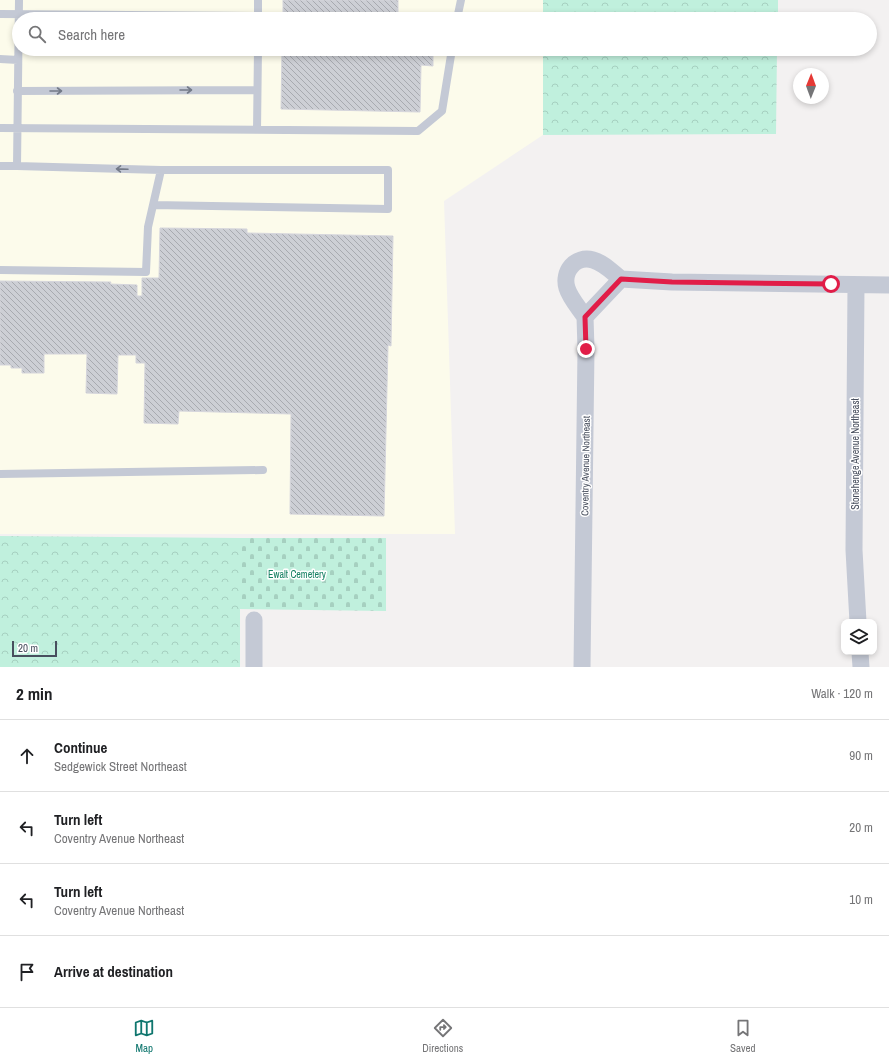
<!DOCTYPE html>
<html lang="en">
<head>
<meta charset="utf-8">
<style>
	body { margin:0; font-family:"Archivo Narrow",sans-serif; background:#f2f2f2; color:#202124 }
	.controls { position:absolute; right:12px; bottom:12px; display:grid; overflow:hidden; border-radius:8px; box-shadow:0 2px 6px #0003 }
	.controls button { width:36px; height:36px; display:grid; place-items:center; padding:0; border:0; border-bottom:1px solid #e0e0e0; background:#fff; color:#202124; font:20px sans-serif }
	.compass { position:absolute; left:793px; top:68px; width:36px; height:36px; border-radius:50%; background:#fff; box-shadow:0 2px 6px #0003; rotate:1deg }
	.scale { position:absolute; left:12px; bottom:10px; width:45px; box-sizing:border-box; padding-left:4px; border:2px solid #484f5e; border-top:0; font-size:11px; line-height:14px; white-space:nowrap; color:#484f5e; -webkit-text-stroke:3px #fff; paint-order:stroke }
	.stop { position:absolute; width:12px; height:12px; margin:-9px; border:3px solid #e11d48; border-radius:50%; background:#fff }
	.stop.end { background:#e11d48; border-color:#fff; box-shadow:0 1px 4px #0008 }
	.list { margin:0; padding:0; list-style:none }
	h2 { display:flex; justify-content:space-between; align-items:center; height:52px; margin:0; padding:0 16px; font-size:17px }
	h2 small { font-size:13px; font-weight:400; color:#757577 }
	.list li { display:grid; grid-template-columns:26px 1fr auto; gap:12px; align-items:center; box-sizing:border-box; height:72px; padding:0 16px; border-top:1px solid #e0e0e0 }
	.list b { display:block; font-size:15px; white-space:nowrap }
	.list p { margin:0; font-size:13px; white-space:nowrap; color:#757577 }
	.list em { font-size:13px; font-style:normal; color:#757577 }
	.icon { flex:none; width:22px; height:22px; fill:none; stroke:currentColor; stroke-width:2; stroke-linecap:round; stroke-linejoin:round }
	.map { position:relative; flex:none; width:889px; height:667px; overflow:hidden }
	.search { position:absolute; background:#fff; box-shadow:0 2px 6px #0003; left:12px; right:12px; top:12px; height:44px; display:flex; align-items:center; gap:10px; box-sizing:border-box; padding:0 14px; border-radius:22px; color:#757577; font-size:15px }
	.sheet { height:340px; background:#fff }
	nav { display:flex; justify-content:space-around; align-items:center; box-sizing:border-box; height:56px; border-top:1px solid #e0e0e0; background:#fff; font-size:11px; color:#757577 }
	nav a { display:grid; justify-items:center; gap:2px }
	nav .on { color:#0f766e }
	.map>svg:first-child { display:block }
	.commercial { fill:#fcfbeb }
	.forest { fill:url(#forest-crowns) }
	.cemetery { fill:url(#cemetery-stones) }
	.building { fill:url(#building-back-hatch); stroke:#d5d5dc }
	.lines { fill:none; stroke-linecap:round; stroke-linejoin:round }
	.lane { stroke:#c4c9d5; stroke-width:8 }
	.street { stroke:#c4c9d5; stroke-width:17 }
	.oneway { stroke:#737a88 }
	.route { stroke:#e11d48; stroke-width:5 }
	.labels { text-anchor:middle; stroke-width:3; stroke-linejoin:round; paint-order:stroke }
	.street-label { font-size:10px; fill:#484f5e; stroke:#fff }
	.park-label { font-size:10px; fill:#178264; stroke:#fff }
</style>
</head>
<body>
<div class="map">
<svg width="889" height="667" viewBox="0 0 889 667">
	<defs>
		<pattern id="forest-crowns" width="20" height="18" patternUnits="userSpaceOnUse"><rect width="20" height="18" fill="#c0f0dd"/><path d="M2 6a3 3 0 1 1 6 0M12 15a3 3 0 1 1 6 0" fill="none" stroke="#a6d0c0"/></pattern>
		<pattern id="cemetery-stones" width="16" height="16" patternUnits="userSpaceOnUse"><rect width="16" height="16" fill="#c0f0dd"/><path d="M2 7V4a2 2 0 0 1 4 0v3zM10 15v-3a2 2 0 0 1 4 0v3z" fill="#a6d0c0"/></pattern>
		<pattern id="building-back-hatch" width="6" height="6" patternUnits="userSpaceOnUse"><rect width="6" height="6" fill="#cdcfd5"/><path d="M-1 5l2 2M0 0l6 6M5-1l2 2" fill="none" stroke="#a8aab0"/></pattern>
	</defs>
	<rect width="100%" height="100%" fill="#f3f1f1"/>
	<path class="commercial" d="M0 0H543V19H19V49H543V135L444 201 455 534H0Z"/>
	<path class="forest" d="M543 0H778V19H543Z
		M543 49H777L776 134 543 135Z
		M0 536 240 538V667H0Z"/>
	<path class="cemetery" d="M240 538H386V611L239 609Z"/>
	<path class="building" d="M283 0H398V19H283Z
		M282 49H433V66L421 65 420 112 281 109Z
		M160 228 247 229V233L393 236 391 346 388 345 384 516 290 514 291 414 179 411 178 424 144 423 145 363H136V355H118L117 394 86 393 87 354H44V373H22V368H11V365H0V281L111 282 110 284 137 285V296H142V278H159Z"/>
	<g class="lines">
		<path class="lane" d="M0 14 258 16
			M258 19V0
			M457 19 461 0
			M104 49 258 51
			M0 59 18 60
			M17 91 257 90
			M0 128 418 131 442 111 452 49
			M257 130 258 49
			M0 166H17L19 0
			M17 166 161 170
			M0 270 146 272 148 227 161 170H388V209L153 205
			M0 474 263 470"/>
		<path class="street" d="M621 279 672 282 889 285
			M856 285 854 550 858 622
			M585 317C579 308 570 298 567 288 562 272 575 255 593 260 604 263 612 272 621 279
			M860 652 861 667
			M254 667V620
			M582 667 586 349 585 317 621 279"/>
	</g>
	<defs><path id="oneway-shaft" d="M-6 0H5M1.5-3L5.5 0L1.5 3" fill="none" stroke-width="1.6" stroke-linecap="round" stroke-linejoin="round"/></defs>
	<g class="oneway">
		<use href="#oneway-shaft" transform="translate(186 90)"/>
		<use href="#oneway-shaft" transform="translate(56 91)"/>
		<use href="#oneway-shaft" transform="translate(122 169) rotate(-178)"/>
	</g>
	<g class="lines">
		<path class="route" d="M586 349 585 317 621 279 672 282 831 284"/>
	</g>
	<g class="labels">
		<g class="street-label">
			<text transform="translate(855 454) rotate(-90)" y="4">Stonehenge Avenue Northeast</text>
			<text transform="translate(585 466) rotate(-89)" y="4">Coventry Avenue Northeast</text>
		</g>
		<g class="park-label">
			<text x="297" y="578">Ewalt Cemetery</text>
		</g>
	</g>
</svg>
<div class="controls">
<button><svg class="icon" aria-label="layers" viewBox="0 0 24 24"><path d="M12 4l9 5-9 5-9-5zM3 14l9 5 9-5"/></svg></button>
</div>
<svg class="compass" viewBox="-18 -18 36 36"><path d="M0-13l5 13h-10z" fill="#e53935"/><path d="M0 13l5-13h-10z" fill="#757577"/></svg>
<div class="scale">20 m</div>
<div class="stop" style="left:831px;top:284px"></div>
<div class="stop end" style="left:586px;top:349px"></div>
<div class="search"><svg class="icon" aria-label="search" viewBox="0 0 24 24"><circle cx="10" cy="10" r="6"/><path d="M15 15l6 6"/></svg>Search here</div>
</div>
<section class="sheet">
<h2>2 min<small>Walk · 120 m</small></h2>
<ul class="list">
<li><svg class="icon" aria-label="ahead" viewBox="0 0 24 24"><path d="M12 20V5M6 11l6-6 6 6"/></svg><div><b>Continue</b><p>Sedgewick Street Northeast</p></div><em>90 m</em></li>
<li><svg class="icon" aria-label="left" viewBox="0 0 24 24"><path d="M17 20v-9H6M10 6l-5 5 5 5"/></svg><div><b>Turn left</b><p>Coventry Avenue Northeast</p></div><em>20 m</em></li>
<li><svg class="icon" aria-label="left" viewBox="0 0 24 24"><path d="M17 20v-9H6M10 6l-5 5 5 5"/></svg><div><b>Turn left</b><p>Coventry Avenue Northeast</p></div><em>10 m</em></li>
<li><svg class="icon" aria-label="arrive" viewBox="0 0 24 24"><path d="M6 21V4h12l-3 4 3 4H6"/></svg><div><b>Arrive at destination</b></div></li>
</ul>
</section>
<nav>
<a class="on"><svg class="icon" aria-label="map" viewBox="0 0 24 24"><path d="M3 6l6-2 6 2 6-2v14l-6 2-6-2-6 2zM9 4v14M15 6v14"/></svg>Map</a>
<a><svg class="icon" aria-label="directions" viewBox="0 0 24 24"><path d="M12 3l9 9-9 9-9-9zM9 14v-3h6M13 9l2 2-2 2"/></svg>Directions</a>
<a><svg class="icon" aria-label="saved" viewBox="0 0 24 24"><path d="M7 4h10v16l-5-4-5 4z"/></svg>Saved</a>
</nav>
</body>
</html>
